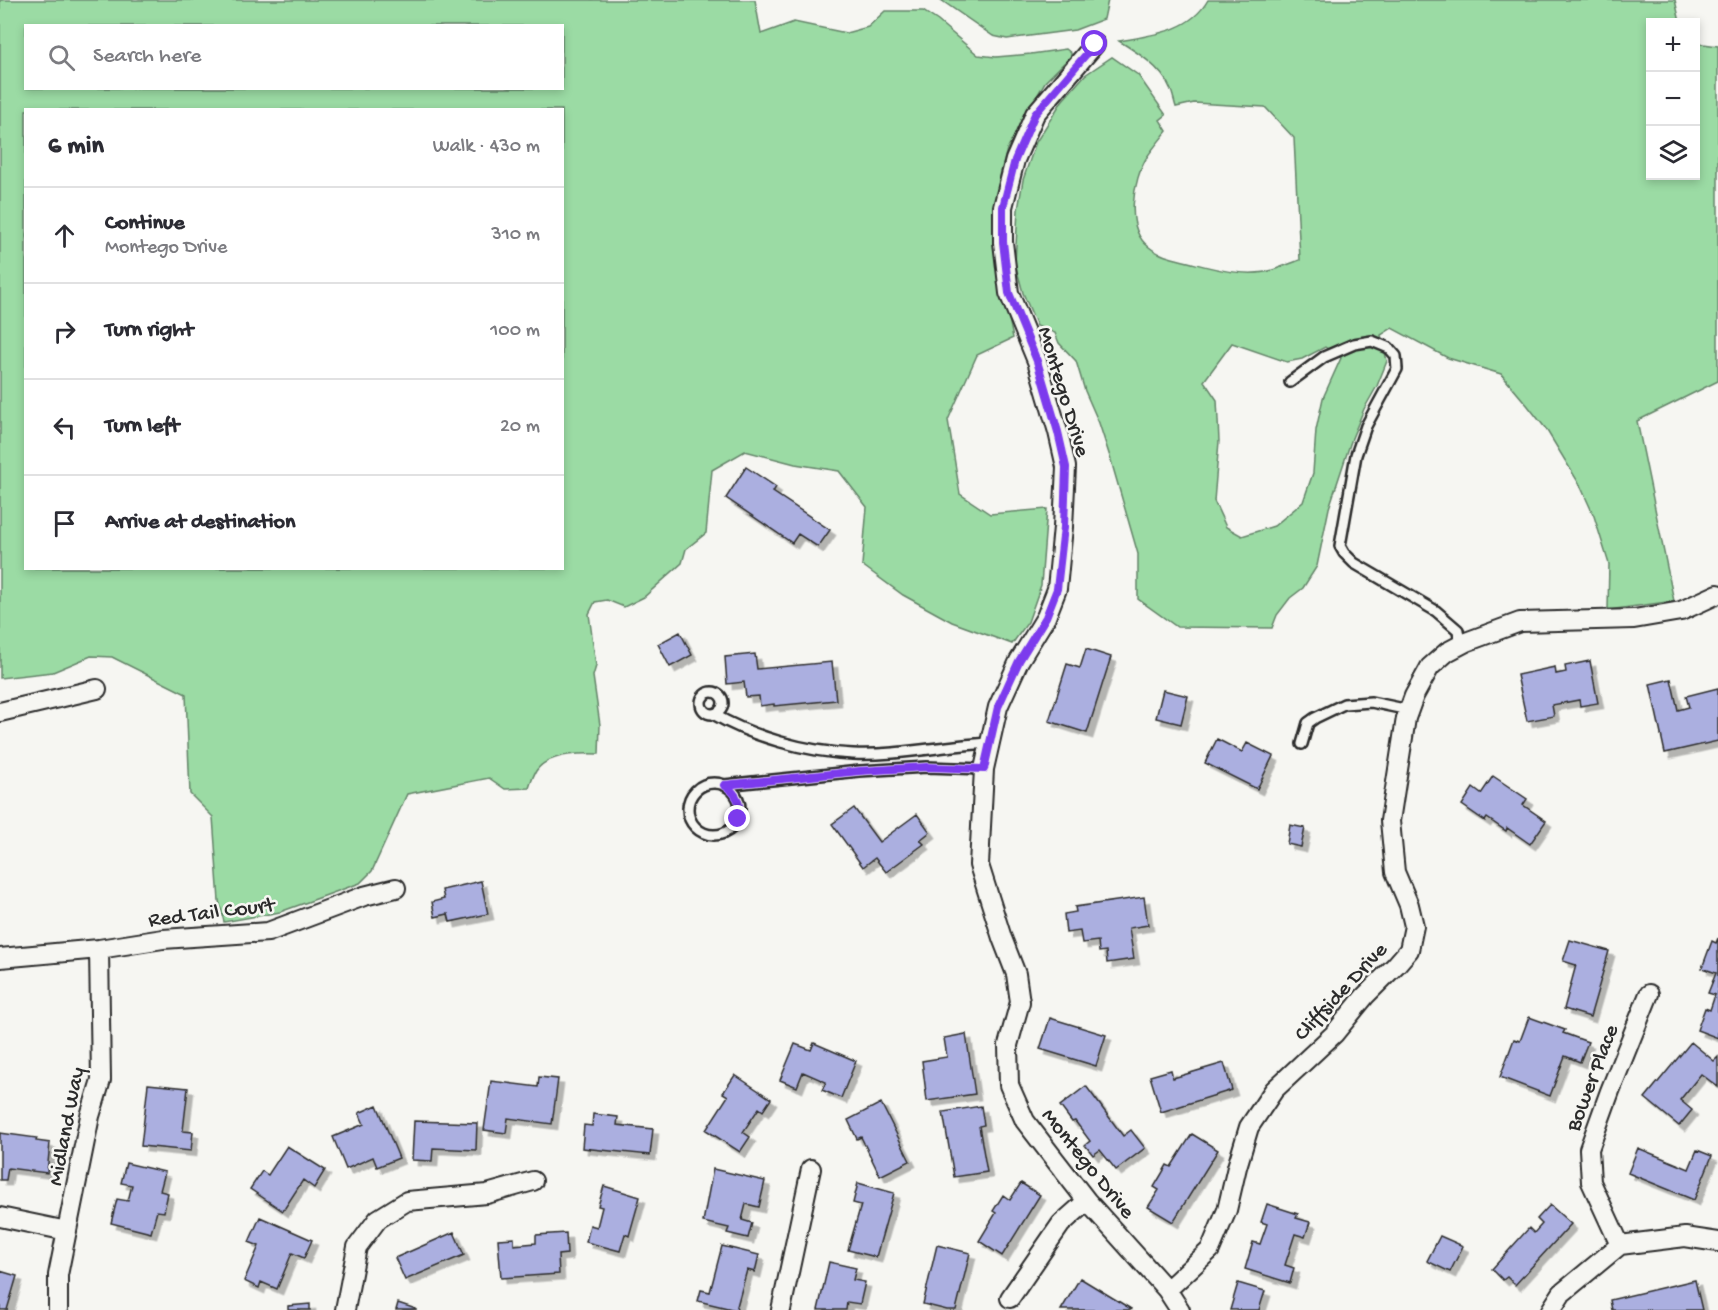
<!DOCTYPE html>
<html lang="en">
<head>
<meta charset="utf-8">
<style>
	body { margin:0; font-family:"Gochi Hand",sans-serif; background:#f2f2f3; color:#2b2b33 }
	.controls { position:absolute; right:18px; top:18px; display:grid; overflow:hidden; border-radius:0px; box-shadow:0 3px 9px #0003 }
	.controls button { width:54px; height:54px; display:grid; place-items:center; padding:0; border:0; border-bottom:2px solid #e1e1e2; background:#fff; color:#2b2b33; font:30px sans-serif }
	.stop { position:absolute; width:18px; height:18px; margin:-14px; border:4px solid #7c3aed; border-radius:50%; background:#fff }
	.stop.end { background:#7c3aed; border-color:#fff; box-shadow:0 2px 6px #0008 }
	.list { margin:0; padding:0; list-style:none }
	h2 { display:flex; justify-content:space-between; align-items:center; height:78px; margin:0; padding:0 24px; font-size:26px }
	h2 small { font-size:20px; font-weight:400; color:#7c7c81 }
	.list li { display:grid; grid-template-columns:39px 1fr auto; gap:18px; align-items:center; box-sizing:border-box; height:96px; padding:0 24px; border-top:2px solid #e1e1e2 }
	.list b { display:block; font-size:22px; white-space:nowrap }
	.list p { margin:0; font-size:20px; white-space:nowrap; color:#7c7c81 }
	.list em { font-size:20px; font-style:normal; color:#7c7c81 }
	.icon { flex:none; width:33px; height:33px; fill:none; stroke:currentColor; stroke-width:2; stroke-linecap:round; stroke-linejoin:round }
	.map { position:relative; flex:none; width:1718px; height:1310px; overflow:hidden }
	.search { position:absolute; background:#fff; box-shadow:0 3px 9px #0003; left:24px; top:24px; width:540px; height:66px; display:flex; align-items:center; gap:15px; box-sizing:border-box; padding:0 21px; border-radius:0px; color:#7c7c81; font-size:22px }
	.panel { position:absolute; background:#fff; box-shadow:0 3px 9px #0003; left:24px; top:108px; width:540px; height:462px; border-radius:0px }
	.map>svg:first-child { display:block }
	.green { fill:#9bdba4; stroke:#638368; stroke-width:1.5; fill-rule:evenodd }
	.building { fill:#abafe0; stroke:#2b2b2b; stroke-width:1.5; filter:url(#shadow) }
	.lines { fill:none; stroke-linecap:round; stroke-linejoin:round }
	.lane-casing { stroke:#2b2b2b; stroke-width:14 }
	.street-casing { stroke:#2b2b2b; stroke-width:22 }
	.lane { stroke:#f6f6f2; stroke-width:9 }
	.street { stroke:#f6f6f2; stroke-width:18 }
	.route { stroke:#7c3aed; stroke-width:8 }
	.labels { text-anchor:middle; stroke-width:5; stroke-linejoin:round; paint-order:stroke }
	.street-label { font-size:22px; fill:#2b2b2b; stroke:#f6f6f2 }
</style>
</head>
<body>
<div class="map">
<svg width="1718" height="1310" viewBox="0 0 1718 1310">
	<defs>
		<filter id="shadow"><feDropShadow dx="5.5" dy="5.5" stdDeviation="0" flood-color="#0004"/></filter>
	</defs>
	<rect width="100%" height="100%" fill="#f6f6f2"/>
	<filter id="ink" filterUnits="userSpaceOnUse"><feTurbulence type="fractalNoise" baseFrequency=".0167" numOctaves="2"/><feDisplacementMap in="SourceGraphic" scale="12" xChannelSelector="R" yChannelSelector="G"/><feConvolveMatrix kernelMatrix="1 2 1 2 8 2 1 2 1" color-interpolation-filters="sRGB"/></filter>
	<g filter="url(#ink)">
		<path class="green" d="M0 0H755L761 34 794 22 846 33 868 27 885 11H923L938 21 978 55 996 57 1031 54 1066 49 1071 53V56L1045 82 1007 149 1000 176 994 210 995 252 1013 338 977 355 948 420 960 494 990 514 1047 509 1041 585 1028 622 1012 644 952 622 903 595 862 565 867 507 839 471 795 464 745 451 712 470 706 533 686 549 682 563 644 597 624 607 607 600 595 602 589 614 596 666 593 676 600 725 599 754C580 753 548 753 536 771 533 776 531 782 529 788L505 789 489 778 407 794 372 871 360 883 280 912 224 922 219 901 213 817 190 794 186 694 112 657 91 656 53 672 0 678ZM26 26H562V88H26ZM26 110H562V568H26Z
			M941 0H1108L1104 19 1075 30 1007 39 993 36Z
			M1208 0H1675L1680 22H1650V176H1696V40L1703 44 1718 46V381L1637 421 1674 601 1608 610 1609 564 1594 516 1580 485 1546 429 1528 406 1501 374 1448 358 1392 328 1381 335 1387 361 1377 386 1364 409 1352 438 1329 508 1317 566 1303 588 1290 598 1277 615 1272 628 1177 627 1138 599V554L1110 457 1099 423 1085 391 1076 361 1059 343 1055 333 1037 326 1023 293 1015 263 1018 210 1023 180 1036 142 1062 101 1085 75 1112 57 1138 75 1166 115 1160 120 1167 131C1160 140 1153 148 1147 157 1133 180 1124 228 1149 247 1161 257 1177 259 1192 263 1215 269 1241 276 1265 272 1276 270 1288 264 1300 260L1294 138 1265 107 1194 103 1176 107C1174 101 1173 94 1170 88 1162 68 1137 52 1119 41 1152 35 1190 32 1208 0ZM1232 343 1287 362 1302 359 1325 347 1341 358 1323 398 1316 430 1313 473 1303 502 1274 526 1242 536 1226 527 1214 501 1219 441 1217 400 1204 381Z"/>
		<path class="building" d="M746 467 776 487 773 492 830 530 818 547 798 534 792 543 726 498Z
			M680 632 692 655 670 667 658 644Z
			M1086 649 1111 657 1087 733 1049 721 1067 664 1080 668Z
			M755 654 757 669 832 662 836 700 774 706V704L760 706 759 696 746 697 744 682 727 684 725 657Z
			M1590 661 1598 703 1580 706 1579 700 1552 705 1554 716 1527 721 1517 675 1555 667 1556 674 1566 672 1565 666Z
			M1671 679 1678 710 1689 707 1686 696 1718 688V741L1665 753 1650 684Z
			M1163 690 1188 696 1181 724 1156 718Z
			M1217 739 1242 752 1247 743 1273 756 1257 789 1205 763Z
			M1493 776 1527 799 1523 805 1546 821 1530 844 1507 828 1506 831 1487 818 1485 821 1462 805 1473 788 1481 794Z
			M854 808 879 842 917 814 930 832 920 840 924 844 886 872 875 858 863 867 832 824Z
			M1290 825 1305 828 1301 847 1287 844Z
			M481 881 488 914 450 922 448 914 435 917 432 902 444 899 442 890Z
			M1144 897 1148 925 1129 928 1134 959 1107 963 1106 951 1099 952 1098 941 1082 943 1080 931 1066 933 1064 914 1076 912 1075 907Z
			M1718 938V1038L1697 1030 1705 1008 1710 1010 1715 995 1708 993 1716 973 1702 968 1712 941 1716 943Z
			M1570 940 1609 951 1590 1017 1564 1009 1576 965 1563 961Z
			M1529 1017 1565 1030 1563 1033 1588 1042 1580 1062 1565 1056 1550 1096 1500 1077 1514 1039 1520 1041Z
			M1050 1018 1106 1035 1096 1066 1040 1049Z
			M966 1034 975 1094 927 1101 922 1061 947 1057 944 1038Z
			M1691 1042 1714 1061 1718 1057V1087L1701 1074 1680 1100 1692 1110 1679 1126 1645 1098Z
			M814 1043 856 1061 841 1098 822 1090 826 1082 803 1072 797 1087 780 1080 795 1044 811 1050Z
			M1224 1063 1232 1090 1161 1112 1150 1076 1171 1070 1173 1078Z
			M735 1075 771 1099 763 1111 759 1108 743 1132 750 1137 740 1152 706 1130 728 1096 723 1093Z
			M539 1077 558 1079 552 1124 508 1118 506 1133 484 1130 491 1081 538 1087Z
			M148 1084 188 1088 183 1131 193 1132 191 1151 141 1146Z
			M1086 1086 1123 1136 1131 1130 1145 1148 1116 1170 1100 1150 1093 1155 1085 1145 1090 1141 1075 1121 1072 1122 1060 1106Z
			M881 1103 910 1161 880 1176 861 1137 857 1139 848 1120Z
			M377 1105 399 1158 377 1167 373 1157 346 1169 333 1137 364 1124 359 1113Z
			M981 1106 984 1125 979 1126 987 1172 954 1177 943 1112Z
			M593 1114 618 1117 617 1125 653 1129 650 1155 582 1148 584 1125 592 1126Z
			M414 1121 477 1123 476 1150 433 1148 432 1161 412 1160Z
			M0 1133 37 1138 36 1141 50 1143 47 1173 8 1168 6 1180H0Z
			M1192 1134 1218 1150 1173 1222 1148 1207 1159 1190 1154 1187 1167 1165 1171 1167Z
			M287 1146 325 1170 314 1188 303 1180 283 1211 250 1189 262 1171 268 1175Z
			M1638 1148 1689 1169 1697 1150 1712 1156 1694 1200 1628 1173Z
			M126 1163 165 1172 160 1191 168 1193 164 1212 157 1211 151 1233 111 1223 117 1199 128 1201 132 1185 121 1183Z
			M713 1169 765 1181 759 1207 746 1204 742 1220 752 1223 748 1238 727 1233 729 1228 703 1222Z
			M858 1183 894 1193 876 1257 848 1250 861 1205 853 1203Z
			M1021 1183 1040 1195 1002 1256 979 1241 996 1213 993 1211 1003 1195 1010 1200Z
			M604 1186 640 1197 629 1236 625 1234 620 1251 586 1242 590 1225 597 1227 602 1207 598 1206Z
			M1267 1204 1298 1214 1296 1218 1310 1222 1305 1237 1295 1234 1285 1265 1294 1268 1290 1283 1245 1269 1253 1242 1260 1244 1267 1224 1261 1222Z
			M1550 1205 1571 1224 1515 1285 1507 1277 1503 1280 1492 1269 1529 1228 1534 1233 1542 1224 1537 1219Z
			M260 1217 312 1240 304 1258 292 1253 277 1289 261 1282 259 1288 244 1281 259 1246 249 1242Z
			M454 1232 464 1255 405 1280 395 1258Z
			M566 1233 567 1254 558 1255 559 1274 501 1278 498 1239 514 1238V1245L536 1243V1235Z
			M1440 1236 1463 1246 1450 1272 1427 1261Z
			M937 1245 970 1253 956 1310H947L923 1304Z
			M722 1246 759 1255 755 1272 747 1270 736 1310 698 1301 701 1290 710 1292Z
			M829 1262 856 1268 853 1280 865 1282 860 1304 847 1302 846 1310H818Z
			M0 1271 17 1276 7 1310H0Z
			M1080 1278 1131 1309 1130 1310H1061Z
			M1695 1280 1702 1310H1612L1610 1300Z
			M1238 1283 1265 1291 1259 1310H1230Z
			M398 1303 416 1309V1310H396Z
			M310 1304V1310H288V1306Z"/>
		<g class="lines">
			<defs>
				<path id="lane" d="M1290 382 1324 357 1354 344 1372 341 1389 348 1396 356 1397 369 1366 426 1356 455 1340 546 1344 553 1354 563 1436 611 1458 630 1460 645
					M701 703a11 11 0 1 1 22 0a11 11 0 1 1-22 0Z
					M713 714C753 737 806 752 853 754 897 756 945 745 990 743
					M1302 744 1308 723 1315 718 1344 704 1371 702 1409 710
					M688 809a26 26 0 1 1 52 0a26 26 0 1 1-52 0Z
					M724 785 860 771 927 767 984 769"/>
				<path id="street" d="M1095 44 1035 114 1015 160 1003 207V242L1009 293 1037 361 1058 432 1066 467 1063 527 1057 589 1046 617 1019 661 998 707 984 769 979 865 1002 938 1016 974 1020 1002 1008 1045 1009 1085 1025 1121 1052 1156 1087 1201 1167 1290 1180 1310
					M0 712 97 689
					M0 958 99 949 163 939 268 932 364 896 396 888
					M0 1217 67 1231
					M1620 1245 1591 1182 1589 1149 1610 1091 1649 994
					M1167 1290 1210 1250 1227 1210 1237 1167 1249 1127 1274 1090 1334 1034 1365 996 1396 965 1409 950 1414 926 1409 905 1395 872 1390 821 1406 718 1414 696 1430 667 1447 652 1466 642 1520 622 1634 619 1681 611 1718 594
					M1010 1298 1061 1224 1087 1201
					M58 1310V1275L90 1116 101 1080 99 949
					M345 1310 357 1247 378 1219 407 1201 487 1194 533 1181
					M781 1310 811 1169
					M1551 1310 1562 1293 1620 1245 1685 1237 1718 1242"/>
			</defs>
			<use href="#lane" class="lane-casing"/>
			<use href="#street" class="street-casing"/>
			<use href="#lane" class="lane"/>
			<use href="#street" class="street"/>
		</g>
	</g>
	<g class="lines" filter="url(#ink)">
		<path class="route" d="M738 819C742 803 737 793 724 785L860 771 927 767 984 769 998 707 1019 661 1046 617 1057 589 1064 527 1066 467 1058 432 1037 361 1009 293 1003 242V207L1015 160 1035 114 1095 44"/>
	</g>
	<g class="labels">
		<g class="street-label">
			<text transform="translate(1066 391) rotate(73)" y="8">Montego Drive</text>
			<text transform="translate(211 910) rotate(-7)" y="8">Red Tail Court</text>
			<text transform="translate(1339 990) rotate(-47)" y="8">Cliffside Drive</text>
			<text transform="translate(1590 1077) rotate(-69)" y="8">Bower Place</text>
			<text transform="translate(64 1126) rotate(-79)" y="8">Midland Way</text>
			<text transform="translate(1090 1162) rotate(51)" y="8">Montego Drive</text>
		</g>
	</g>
</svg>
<div class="controls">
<button>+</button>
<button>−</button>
<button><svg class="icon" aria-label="layers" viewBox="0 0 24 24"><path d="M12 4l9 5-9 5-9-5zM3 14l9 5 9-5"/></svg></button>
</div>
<div class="stop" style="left:1095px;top:44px"></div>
<div class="stop end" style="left:738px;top:819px"></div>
<div class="search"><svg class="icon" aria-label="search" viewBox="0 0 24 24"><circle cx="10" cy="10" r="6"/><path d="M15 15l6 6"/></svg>Search here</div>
<section class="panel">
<h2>6 min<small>Walk · 430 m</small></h2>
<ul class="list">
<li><svg class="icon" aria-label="ahead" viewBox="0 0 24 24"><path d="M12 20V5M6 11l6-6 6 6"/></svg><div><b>Continue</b><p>Montego Drive</p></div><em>310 m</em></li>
<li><svg class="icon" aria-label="right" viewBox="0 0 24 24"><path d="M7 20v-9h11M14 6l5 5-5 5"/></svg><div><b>Turn right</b></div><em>100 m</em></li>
<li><svg class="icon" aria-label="left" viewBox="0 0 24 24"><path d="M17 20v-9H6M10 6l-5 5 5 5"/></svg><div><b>Turn left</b></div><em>20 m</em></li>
<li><svg class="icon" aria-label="arrive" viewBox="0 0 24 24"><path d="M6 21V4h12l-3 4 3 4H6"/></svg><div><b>Arrive at destination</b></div></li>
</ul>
</section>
</div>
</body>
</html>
